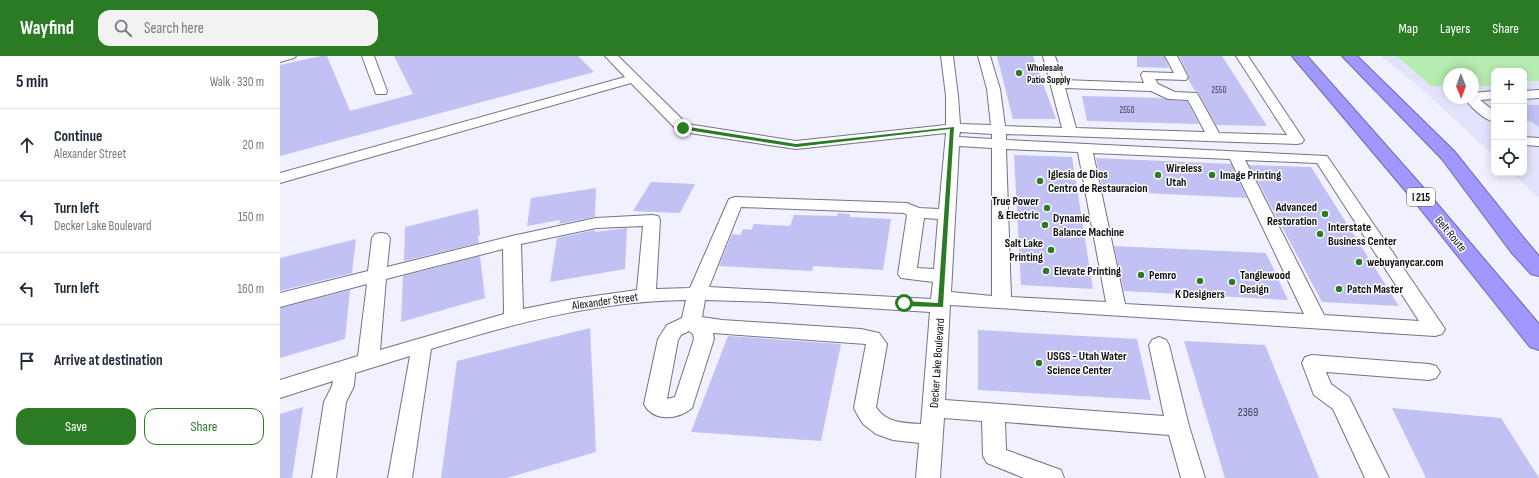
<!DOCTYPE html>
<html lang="en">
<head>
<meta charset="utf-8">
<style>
	body { margin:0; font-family:"Sofia Sans Condensed",sans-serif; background:#f2f2f3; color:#1f2937 }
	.controls { position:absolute; right:12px; top:12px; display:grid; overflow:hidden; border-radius:8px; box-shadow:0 2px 10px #0003 }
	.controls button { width:36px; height:36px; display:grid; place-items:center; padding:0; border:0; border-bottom:1px solid #e0e1e3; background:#fff; color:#1f2937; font:20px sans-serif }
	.compass { position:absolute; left:1163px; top:12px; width:36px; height:36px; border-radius:50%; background:#fff; box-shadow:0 2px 10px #0003; rotate:179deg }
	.stop { position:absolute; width:12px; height:12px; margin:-9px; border:3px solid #2b7b25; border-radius:50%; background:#fff }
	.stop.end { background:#2b7b25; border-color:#fff; box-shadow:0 1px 4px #0008 }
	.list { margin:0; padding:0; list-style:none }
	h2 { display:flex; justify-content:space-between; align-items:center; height:52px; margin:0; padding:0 16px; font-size:17px }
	h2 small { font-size:13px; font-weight:400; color:#747a83 }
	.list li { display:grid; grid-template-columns:26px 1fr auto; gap:12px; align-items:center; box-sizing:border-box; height:72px; padding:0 16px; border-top:1px solid #e0e1e3 }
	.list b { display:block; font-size:15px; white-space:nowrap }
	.list p { margin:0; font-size:13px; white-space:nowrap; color:#747a83 }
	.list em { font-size:13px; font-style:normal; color:#747a83 }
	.actions { display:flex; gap:8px; padding:12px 16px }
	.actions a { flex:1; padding:9px 0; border:1px solid #2b7b25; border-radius:12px; text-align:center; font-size:14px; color:#2b7b25 }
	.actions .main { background:#2b7b25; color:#fff }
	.icon { flex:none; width:22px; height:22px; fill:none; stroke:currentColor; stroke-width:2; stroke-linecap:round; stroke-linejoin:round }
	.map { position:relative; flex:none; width:1259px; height:422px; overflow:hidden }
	header { display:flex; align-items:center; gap:24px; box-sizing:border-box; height:56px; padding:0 20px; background:#2b7b25; color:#fff }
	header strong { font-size:19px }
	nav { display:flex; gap:22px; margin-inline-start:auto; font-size:14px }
	.search { width:280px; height:36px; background:#f2f2f3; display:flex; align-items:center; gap:10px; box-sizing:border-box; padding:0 14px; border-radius:12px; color:#747a83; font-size:15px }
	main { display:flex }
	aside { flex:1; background:#fff }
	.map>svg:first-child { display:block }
	.built { fill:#e1e2fb; fill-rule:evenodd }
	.green { fill:#b6ecb0 }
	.building { fill:#c2c1f4 }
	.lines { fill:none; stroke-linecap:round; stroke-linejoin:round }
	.minor-casing { stroke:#737384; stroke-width:2 }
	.highway-casing { stroke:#6d67ac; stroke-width:2 }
	.minor { fill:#fff; fill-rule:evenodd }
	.highway { fill:#a098ff; fill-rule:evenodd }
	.route { fill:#2b7b25 }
	.poi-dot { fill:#2b7b25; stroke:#fefefe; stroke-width:1.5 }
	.labels { text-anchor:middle; stroke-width:3; stroke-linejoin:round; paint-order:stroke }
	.far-number-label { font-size:9px; fill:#3a3a4b }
	.far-poi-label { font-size:10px; font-weight:bold; fill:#0d0d13; stroke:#fefefe; text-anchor:start }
	.shield { fill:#fefefe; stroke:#55555a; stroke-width:1 }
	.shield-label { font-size:11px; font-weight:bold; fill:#0d0d13 }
	.poi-label { font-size:12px; font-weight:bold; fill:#0d0d13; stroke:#fefefe; text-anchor:start }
	.street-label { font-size:12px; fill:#0d0d13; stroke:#fefefe }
	.near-number-label { font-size:12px; fill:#3a3a4b }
</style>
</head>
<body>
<header>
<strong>Wayfind</strong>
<div class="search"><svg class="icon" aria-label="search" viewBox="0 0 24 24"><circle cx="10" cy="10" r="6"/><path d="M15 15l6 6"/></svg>Search here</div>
<nav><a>Map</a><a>Layers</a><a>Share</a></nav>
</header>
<main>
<aside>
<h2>5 min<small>Walk · 330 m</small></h2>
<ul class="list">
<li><svg class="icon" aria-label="ahead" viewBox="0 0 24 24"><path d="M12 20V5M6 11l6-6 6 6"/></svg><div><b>Continue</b><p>Alexander Street</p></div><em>20 m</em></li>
<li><svg class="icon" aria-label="left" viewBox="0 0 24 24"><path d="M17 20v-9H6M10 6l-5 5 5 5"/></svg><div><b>Turn left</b><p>Decker Lake Boulevard</p></div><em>150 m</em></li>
<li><svg class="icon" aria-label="left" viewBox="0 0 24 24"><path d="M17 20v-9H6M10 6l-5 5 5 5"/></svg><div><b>Turn left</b></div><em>160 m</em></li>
<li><svg class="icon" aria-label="arrive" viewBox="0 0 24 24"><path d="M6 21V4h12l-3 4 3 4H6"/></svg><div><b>Arrive at destination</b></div></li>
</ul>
<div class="actions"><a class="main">Save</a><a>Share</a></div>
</aside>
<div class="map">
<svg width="1259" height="422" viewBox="0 0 1259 422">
	<rect width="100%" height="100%" fill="#f0f0ff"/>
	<path class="built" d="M1101 0H1259V142L1232 117H1244V15H1214V100L1142 33ZM1169 18H1193V42H1169Z"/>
	<path class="green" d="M1117 0H1259V25H1244V15H1214V30H1193V18H1169V30H1151Z"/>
	<path class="building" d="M41 0H47L70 55 133 38 114 0H298L314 16 0 100V9Z
		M717 0H753L776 63H733Z
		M857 0H884L889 12 857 11Z
		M899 0H942L987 70 936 69 918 36 915 35 908 23 909 20Z
		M802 40 883 42 888 44 907 45 919 68 807 65Z
		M1244 49H1259V71L1251 65H1244Z
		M734 99 792 101 813 233 741 229Z
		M816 102 951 108 967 142 823 135Z
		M969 109 1031 111 1119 250 1042 246Z
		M371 126 415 128 400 157 353 155Z
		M316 132 315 161 279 168 280 164 247 170 251 142Z
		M198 153 200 179 198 180 199 187 124 205 125 171Z
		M558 157 570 158V161L611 163 603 214 533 210 532 215 439 210 452 178 460 179 463 173 471 174 474 168 510 170 514 159 557 160Z
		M347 172 345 213 270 226 277 182 315 174V176Z
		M76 183 72 217 0 235V202Z
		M834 190 986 197 1008 244 844 235Z
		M200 200 205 242 121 266 123 220Z
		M70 234 65 283 0 302V252Z
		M310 272 316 396 227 422H161L177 305Z
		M698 274 857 283 871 344 698 334Z
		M448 280 561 288 541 385 411 376Z
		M904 285 985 289 1039 422H945Z
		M23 351 12 422H0V358Z
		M1112 352 1221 362 1259 422H1146Z"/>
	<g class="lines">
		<defs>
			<path id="minor" d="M0 0H16L14 2 0 6Z
				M82 0H94L107 35 106 38H96L95 35Z
				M325 0H338L407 68 516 85 666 69V40L661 0H673L678 40 680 68 711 69 707 33 698 0H710L720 33 725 70 782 72 763 0H775L783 24 864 27 861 19 863 16 894 17 885 0H897L908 21 906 24 875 23 878 28 895 36 917 37 939 77 1007 79 956 0H968L1024 84 1022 87 1017 88 726 78V84L1047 100 1165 273 1162 278 1155 280 670 249 665 344 884 360 869 289 872 284 879 281 886 284 889 289 909 370 925 422H901L889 379 725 366 726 394 781 414 784 422H744L707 407 703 400 702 365 664 362 660 422H636L639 387 613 384 596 378 583 368 577 358 574 352 586 288 433 277 434 283 412 352C398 364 373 366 364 348L378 283 387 269 402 262 406 244C319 245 234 267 151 293L132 422H108L130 300 75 317 74 330 66 346 56 422H32L44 346 52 330 53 325 0 342V324L78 300 87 228 0 251V237L88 215 92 182 95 178 101 177 107 178 110 182 107 211 232 180 316 162 372 159 378 160 380 164 376 233 410 232 449 143 455 141 627 147 639 152 659 153 666 77 516 93 403 76 398 75 351 27 0 127V117L345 21ZM785 32 871 35 888 43 908 44 925 76 796 72ZM680 76 712 78V83L679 81ZM679 90 712 92V240L671 236ZM726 93 798 96 826 246 731 241ZM813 97 950 103 1024 258 845 248ZM965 104 1037 107 1139 265 1044 259ZM461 151 624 157 627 159 618 218 621 222 653 226 651 243 429 231ZM644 162 658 163 654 213 637 212ZM363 170 357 234 293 243 243 253 241 188 316 172ZM223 193 224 258 100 294 106 223ZM425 244 490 246 650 256 641 368C624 367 606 367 596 351L607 288 599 277 581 273 442 264 422 261ZM409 275 413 278 414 283 395 341 387 343 398 284 401 279Z
				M1259 34V42L1244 43V35Z
				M1214 35V43L1200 44 1214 55V66C1203 63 1191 51 1184 42H1193V37Z
				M1244 81 1259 82V90L1244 89Z
				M1032 299 1149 308 1156 310 1160 316 1156 322 1149 324 1046 316 1051 328 1069 341 1109 422H1085L1053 353 1034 339 1022 307 1025 301Z"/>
			<path id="highway" d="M1012 0H1027L1148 137 1259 268V294L1250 291 1134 145Z
				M1062 0H1077L1174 95 1247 186 1259 200V220L1251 218 1231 196 1162 103Z"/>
		</defs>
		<use href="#minor" class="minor-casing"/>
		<use href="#highway" class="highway-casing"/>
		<use href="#minor" class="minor"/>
		<use href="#highway" class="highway"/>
	</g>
	<path class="route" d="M403 70 516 88 674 71 663 251 624 250 621 247 624 245 658 247 670 73 516 91 401 73V71Z"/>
	<g class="poi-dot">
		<circle cx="739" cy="17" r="4"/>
		<circle cx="878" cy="119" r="4"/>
		<circle cx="932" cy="119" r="4"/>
		<circle cx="760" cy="125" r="4"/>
		<circle cx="767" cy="152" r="4"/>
		<circle cx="1045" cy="158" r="4"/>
		<circle cx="765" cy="169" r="4"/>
		<circle cx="1040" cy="178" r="4"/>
		<circle cx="771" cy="194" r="4"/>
		<circle cx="1079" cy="206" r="4"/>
		<circle cx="766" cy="215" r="4"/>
		<circle cx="861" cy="219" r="4"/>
		<circle cx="920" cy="225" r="4"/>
		<circle cx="952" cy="226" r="4"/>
		<circle cx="1059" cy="233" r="4"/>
		<circle cx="759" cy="307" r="4"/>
	</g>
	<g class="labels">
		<g class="far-number-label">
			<text x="939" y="37">2550</text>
			<text x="847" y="57">2550</text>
		</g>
		<g class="far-poi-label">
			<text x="747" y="15">Wholesale<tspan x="747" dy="12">Patio Supply</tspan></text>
		</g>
		<rect class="shield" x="1127" y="132" width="28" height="18" rx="3"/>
		<g class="shield-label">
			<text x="1141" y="145">I 215</text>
		</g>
		<g class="poi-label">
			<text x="886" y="116">Wireless<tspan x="886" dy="14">Utah</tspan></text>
			<text x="768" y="122">Iglesia de Dios<tspan x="768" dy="14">Centro de Restauracion</tspan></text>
			<text x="940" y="123">Image Printing</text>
			<text x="759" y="149" text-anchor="end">True Power<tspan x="759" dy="14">&amp; Electric</tspan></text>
			<text x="1037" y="155" text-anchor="end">Advanced<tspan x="1037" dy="14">Restoration</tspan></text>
			<text x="773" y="166">Dynamic<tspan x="773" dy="14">Balance Machine</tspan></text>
			<text x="1048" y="175">Interstate<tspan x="1048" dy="14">Business Center</tspan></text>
			<text x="763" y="191" text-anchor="end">Salt Lake<tspan x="763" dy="14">Printing</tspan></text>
			<text x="1087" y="210">webuyanycar.com</text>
			<text x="774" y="219">Elevate Printing</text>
			<text x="869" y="223">Pemro</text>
			<text x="960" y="223">Tanglewood<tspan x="960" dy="14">Design</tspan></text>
			<text x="1067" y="237">Patch Master</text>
			<text x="920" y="242" text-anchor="middle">K Designers</text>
			<text x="767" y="304">USGS - Utah Water<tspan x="767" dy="14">Science Center</tspan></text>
		</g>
		<g class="street-label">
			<text transform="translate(1171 178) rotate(50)" y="4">Belt Route</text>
			<text transform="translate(325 245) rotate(-8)" y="4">Alexander Street</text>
			<text transform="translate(657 307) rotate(-86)" y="4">Decker Lake Boulevard</text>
		</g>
		<g class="near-number-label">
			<text x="968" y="360">2369</text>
		</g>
	</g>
</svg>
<div class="controls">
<button>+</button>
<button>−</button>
<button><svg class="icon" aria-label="locate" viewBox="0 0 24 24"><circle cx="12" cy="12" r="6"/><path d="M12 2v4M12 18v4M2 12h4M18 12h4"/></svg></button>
</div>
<svg class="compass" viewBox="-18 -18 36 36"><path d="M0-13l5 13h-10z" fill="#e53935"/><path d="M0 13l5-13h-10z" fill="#747a83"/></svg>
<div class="stop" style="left:624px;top:247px"></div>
<div class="stop end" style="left:403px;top:72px"></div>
</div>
</main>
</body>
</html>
